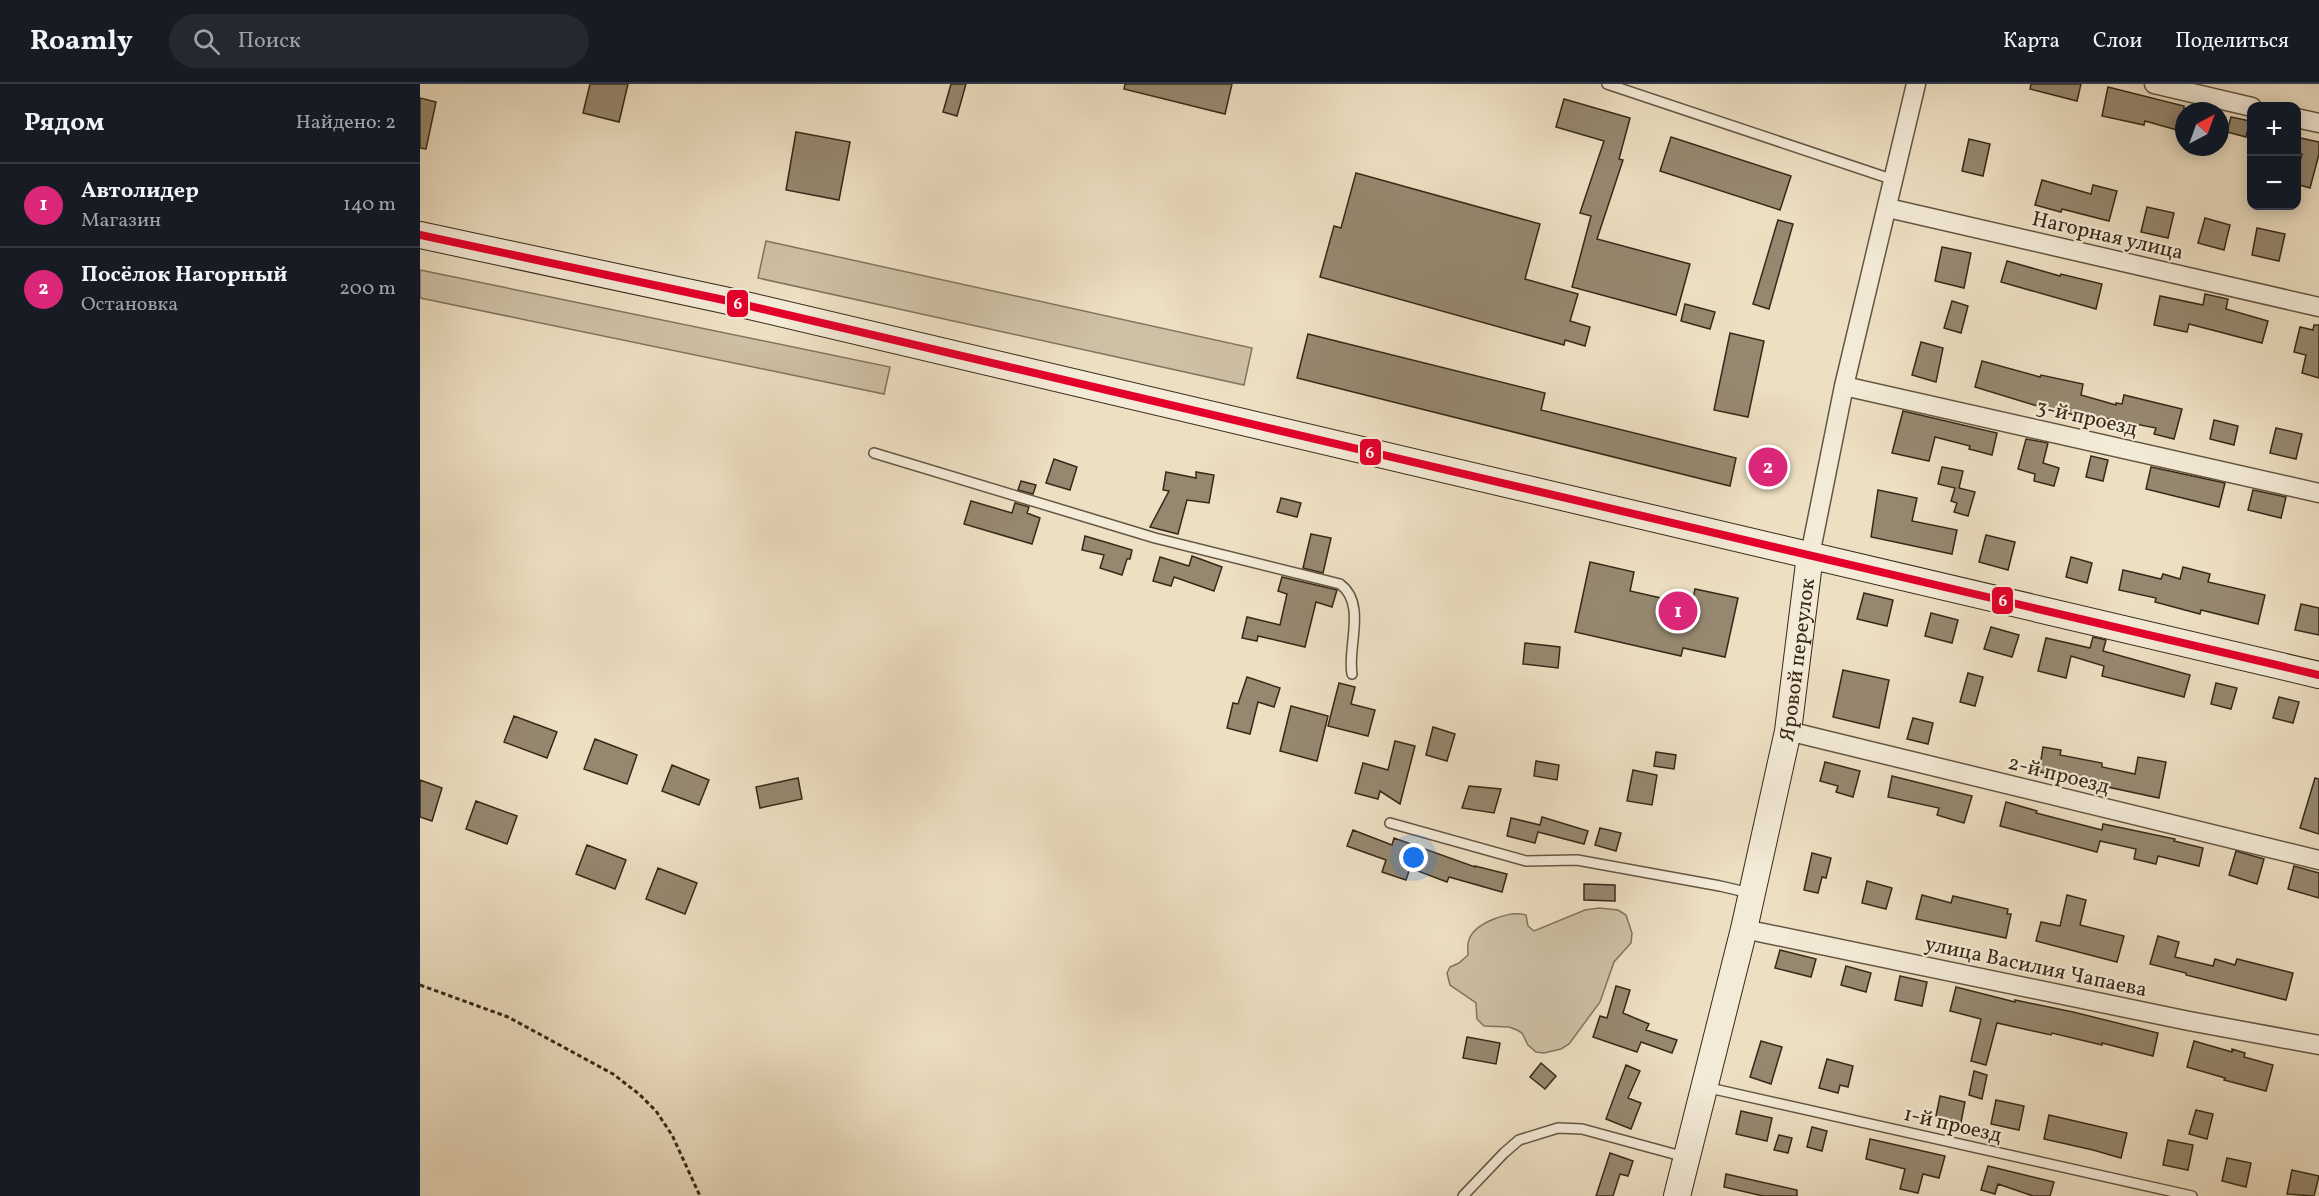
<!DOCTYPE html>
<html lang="ru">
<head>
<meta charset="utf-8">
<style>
	body { margin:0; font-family:Vollkorn,serif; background:#242831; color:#f1f3f6 }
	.controls { position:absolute; right:18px; top:18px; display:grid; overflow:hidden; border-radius:12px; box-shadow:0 3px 15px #0003 }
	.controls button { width:54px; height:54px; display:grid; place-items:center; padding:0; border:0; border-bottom:2px solid #363941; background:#171b24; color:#f1f3f6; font:30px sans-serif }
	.compass { position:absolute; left:1755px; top:18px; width:54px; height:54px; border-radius:50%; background:#171b24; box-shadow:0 3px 15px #0003; rotate:41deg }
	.you { position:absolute; left:994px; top:774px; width:21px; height:21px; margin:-15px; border:4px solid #fff; border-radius:50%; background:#1a73e8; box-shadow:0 0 0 9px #1a73e833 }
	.badge { display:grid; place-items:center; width:39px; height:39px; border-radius:50%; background:#db2777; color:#fff; font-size:20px; font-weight:700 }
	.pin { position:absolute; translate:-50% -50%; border:3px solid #fff; box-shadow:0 2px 6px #0006 }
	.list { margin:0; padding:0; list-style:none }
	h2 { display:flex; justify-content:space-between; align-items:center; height:78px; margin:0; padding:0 24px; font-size:26px }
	h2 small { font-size:20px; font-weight:400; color:#9ea1a6 }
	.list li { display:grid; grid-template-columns:39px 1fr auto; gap:18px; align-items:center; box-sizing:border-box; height:84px; padding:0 24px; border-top:2px solid #363941 }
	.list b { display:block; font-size:22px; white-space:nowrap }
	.list p { margin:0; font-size:20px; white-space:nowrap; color:#9ea1a6 }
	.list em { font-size:20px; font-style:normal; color:#9ea1a6 }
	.icon { flex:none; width:33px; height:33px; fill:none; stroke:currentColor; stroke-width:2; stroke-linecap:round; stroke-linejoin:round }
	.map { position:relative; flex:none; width:1899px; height:1112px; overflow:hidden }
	header { display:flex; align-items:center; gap:36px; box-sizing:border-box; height:84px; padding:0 30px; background:#171b24; border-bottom:2px solid #363941 }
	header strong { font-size:28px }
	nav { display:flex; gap:33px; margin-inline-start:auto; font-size:21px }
	.search { width:420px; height:54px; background:#242831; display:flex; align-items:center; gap:15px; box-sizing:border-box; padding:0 21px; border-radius:33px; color:#9ea1a6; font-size:22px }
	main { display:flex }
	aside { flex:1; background:#171b24 }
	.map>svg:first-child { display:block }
	.green { fill:#cec0a5; stroke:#82745e; stroke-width:1.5 }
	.building { fill:#968870; stroke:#372917; stroke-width:1.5 }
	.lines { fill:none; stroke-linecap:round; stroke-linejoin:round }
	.lane-casing { stroke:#645642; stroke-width:12 }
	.street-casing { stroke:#645642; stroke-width:21 }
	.secondary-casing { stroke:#372917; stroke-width:28 }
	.path { stroke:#372917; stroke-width:3; stroke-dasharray:4.5 3; stroke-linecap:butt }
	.lane { stroke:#f3ead7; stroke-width:9 }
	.street { stroke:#f3ead7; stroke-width:18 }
	.secondary { stroke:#f3ead7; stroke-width:26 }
	.bus-1-casing { stroke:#f3ead7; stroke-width:12 }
	.bus-1 { stroke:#e4002b; stroke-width:8 }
	.labels { text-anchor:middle; stroke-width:4.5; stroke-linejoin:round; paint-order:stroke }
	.street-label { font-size:21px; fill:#372917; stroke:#f3ead7 }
	.line-badge { stroke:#f3ead7; stroke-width:2 }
	.badge-label { font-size:16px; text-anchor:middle; font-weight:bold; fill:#fff }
</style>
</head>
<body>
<header>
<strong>Roamly</strong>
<div class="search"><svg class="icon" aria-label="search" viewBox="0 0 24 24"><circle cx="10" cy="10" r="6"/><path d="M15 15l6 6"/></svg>Поиск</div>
<nav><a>Карта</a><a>Слои</a><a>Поделиться</a></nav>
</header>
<main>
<aside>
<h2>Рядом<small>Найдено: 2</small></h2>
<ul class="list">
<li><span class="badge">1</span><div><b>Автолидер</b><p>Магазин</p></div><em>140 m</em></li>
<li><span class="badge">2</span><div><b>Посёлок Нагорный</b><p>Остановка</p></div><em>200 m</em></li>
</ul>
</aside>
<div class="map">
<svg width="1899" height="1112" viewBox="0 0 1899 1112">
	<rect width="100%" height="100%" fill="#eddfc2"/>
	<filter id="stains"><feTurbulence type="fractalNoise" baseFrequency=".00333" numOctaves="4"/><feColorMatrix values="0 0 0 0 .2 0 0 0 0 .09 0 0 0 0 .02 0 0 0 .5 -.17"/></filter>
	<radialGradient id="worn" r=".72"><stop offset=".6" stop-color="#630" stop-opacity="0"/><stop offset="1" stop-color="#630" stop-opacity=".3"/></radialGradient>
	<path class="green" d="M346 157 832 264 824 301 338 194Z
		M0 186 470 283 464 310 0 214Z
		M1179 824 1198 826 1206 831 1212 849 1211 859 1194 878 1180 918 1149 960 1141 965 1124 969 1116 968 1108 961 1102 949 1097 946 1089 943 1064 942 1057 935 1056 919 1030 901 1027 889 1030 883 1039 879 1048 871C1048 866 1047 860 1049 856 1054 839 1090 826 1106 831L1108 842 1114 847 1165 826Z"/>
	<path class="building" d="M170 0H208L199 38 163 29Z
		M531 0H546L537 32 523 28Z
		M705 0H812L805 30 704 5Z
		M1611 0H1661L1657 17 1610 5Z
		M1688 3 1764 22V48L1725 37 1724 41 1682 32Z
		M0 14 16 18 6 65 0 64Z
		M1144 15 1210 34 1199 75 1203 76 1177 155 1270 180 1256 231 1152 203 1171 132 1160 129 1184 57 1136 43Z
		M1811 33 1830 37 1826 53 1807 48Z
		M376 48 430 58 419 116 366 106Z
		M1251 53 1371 92 1360 126 1240 87Z
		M1876 53 1899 58V70L1890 104 1876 100V90L1882 70 1876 69Z
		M1549 55 1570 60 1563 92 1542 87Z
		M936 89 1120 140 1105 195 1158 210 1150 237 1170 243 1165 262 1145 256 1144 261 900 193 914 142 921 144Z
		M1622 96 1671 110 1673 101 1697 107 1689 137 1642 125 1641 128 1615 121Z
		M1727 123 1754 129 1748 154 1721 148Z
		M1785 134 1810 141 1804 166 1778 159Z
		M1358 136 1373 140 1349 225 1333 220Z
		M1837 144 1865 150 1859 177 1832 171Z
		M1522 163 1551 169 1544 204 1515 197Z
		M1587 177 1640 192 1641 190 1682 200 1676 225 1581 198Z
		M1785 210 1808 215 1806 225 1848 237 1842 259 1769 240 1767 248 1734 241 1740 212 1783 221Z
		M1532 217 1548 222 1541 249 1524 244Z
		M1265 220 1295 228 1290 245 1261 237Z
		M1894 241H1899V294L1882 289 1886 271 1874 268 1880 243 1893 246Z
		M1310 249 1344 257 1328 333 1294 326Z
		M888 250 1125 309 1121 326 1316 374 1310 402 877 294Z
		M1501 258 1523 264 1516 298 1492 291Z
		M1562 277 1620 293 1621 291 1663 300 1661 311 1696 321V319L1702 320 1704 311 1762 325 1754 355 1734 350 1736 344 1685 334 1683 342 1670 338 1671 335 1614 321 1555 303Z
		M1483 327 1577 349 1572 371 1549 365 1550 362 1515 353 1509 377 1472 369Z
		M1794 336 1818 342 1814 361 1790 355Z
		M1856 344 1882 350 1876 375 1850 369Z
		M1606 355 1628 359 1623 379 1639 384 1634 402 1614 397 1615 390 1598 385Z
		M1671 372 1688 376 1683 397 1666 393Z
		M634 375 657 383 650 406 626 399Z
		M1522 383 1543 387 1539 404 1555 408 1548 432 1534 428 1537 419 1531 417 1535 404 1518 400Z
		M1731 383 1805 399 1799 423 1726 405Z
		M746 388 776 394V388L794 391 789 419 767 416 758 450 730 443 749 407 743 406Z
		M601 397 616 401 613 410 598 406Z
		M1458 406 1497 414 1492 437 1537 446 1532 470 1451 453Z
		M1833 406 1866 413 1861 434 1828 426Z
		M861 414 881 419 877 433 857 428Z
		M551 417 592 429 595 419 609 423 607 429 620 434 612 460 544 440Z
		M891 450 911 454 903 489 883 484Z
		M1566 451 1595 458 1588 486 1559 478Z
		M665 452 712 466 710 475H707L702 491 680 484 684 471 662 466Z
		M772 472 802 483 794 507 754 493 751 502 733 497 740 473 769 482Z
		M1651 473 1672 479 1667 499 1646 493Z
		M1170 478 1214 488 1210 507 1272 521 1275 505 1318 514 1305 573 1263 564 1261 572 1155 548Z
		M1763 483 1790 490 1788 498 1845 511 1838 540 1781 526 1780 530 1735 518 1736 514 1699 506 1703 486 1741 495 1743 490 1760 495Z
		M862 493 917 506 912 523 896 518 885 563 838 552 837 557 822 554 827 533 860 541 867 510 858 507Z
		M1444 509 1473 516 1467 542 1437 535Z
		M1881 520 1899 524V551L1875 546Z
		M1511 529 1538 536 1532 559 1505 552Z
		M1571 543 1599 551 1592 573 1564 565Z
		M1673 553 1686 556 1683 567 1770 591 1764 613 1682 592 1684 582 1651 572 1646 594 1618 587 1626 554 1670 564Z
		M1105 559 1140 563 1138 584 1103 580Z
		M1423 586 1469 596 1459 644 1413 633Z
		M1548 589 1563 593 1555 622 1540 618Z
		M827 593 860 604 854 623 838 618 830 650 807 644 813 619 818 620Z
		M919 599 935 603 931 620 955 626 948 652 908 642Z
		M1796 599 1817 604 1811 625 1791 620Z
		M1859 613 1879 618 1873 639 1853 634Z
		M871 622 908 632 897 677 860 667Z
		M94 632 137 648 127 674 84 658Z
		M1493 634 1513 639 1508 660 1487 655Z
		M1013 643 1035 650 1027 677 1006 671Z
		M175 655 217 671 207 700 164 685Z
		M975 657 995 662 980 720 960 707 958 715 935 709 943 679 968 686Z
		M1623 663 1641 666 1640 671 1682 679V683L1715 690 1718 673 1746 678 1739 714 1678 701 1677 705 1655 700 1656 693 1619 688Z
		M1236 668 1256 671 1254 685 1234 682Z
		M1116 677 1139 681 1137 696 1114 692Z
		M1405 678 1440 687 1433 713 1416 708 1418 702 1400 697Z
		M252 681 289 696 279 721 242 707Z
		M1213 686 1237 691 1232 721 1207 717Z
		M1472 692 1552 712 1544 739 1517 731 1519 724 1468 713Z
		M378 694 382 715 340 724 336 703Z
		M1895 694 1899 695V750L1880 744Z
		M0 696 22 704 12 737 0 733Z
		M1049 702 1081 705 1074 729 1042 724Z
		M56 717 97 732 87 760 46 745Z
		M1586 718 1617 727 1616 729 1682 746 1683 740 1755 755 1754 757 1783 764 1779 782 1738 772 1736 780 1714 775 1716 765 1680 757 1677 768 1580 742Z
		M1122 733 1168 747 1164 760 1118 748 1115 759 1087 752 1091 734 1120 741Z
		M1180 744 1201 749 1196 767 1175 761Z
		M933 746 972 761 974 754 1055 783V782L1087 790 1082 808 1029 793 1027 798 990 784 986 796 962 788 966 776 927 762Z
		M167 761 206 776 195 805 156 790Z
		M1816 767 1844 775 1837 800 1809 791Z
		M1392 769 1411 774 1406 794 1402 793 1398 809 1384 806Z
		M1874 782 1899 789V814L1868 805Z
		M238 784 277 799 265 830 226 815Z
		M1447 797 1472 804 1466 825 1442 819Z
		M1164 800 1195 801V817L1164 816Z
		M1502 811 1531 819 1533 812 1588 825 1587 830H1591L1586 854 1496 835Z
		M1647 811 1666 816 1660 841 1704 852 1697 878 1616 857 1621 838 1640 842Z
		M1738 852 1759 858 1755 873 1793 882 1795 875 1815 881 1817 875 1873 889 1866 916 1766 891V889L1730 880Z
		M1360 866 1396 875 1391 893 1355 884Z
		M1426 882 1451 889 1446 908 1421 901Z
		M1480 892 1507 898 1502 922 1475 916Z
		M1196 902 1210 906 1203 929 1229 940 1226 946 1257 956 1252 969 1221 958 1217 968 1173 953 1180 932 1187 934Z
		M1536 903 1595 918V916L1653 928 1738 949 1733 972 1682 959V961L1632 949 1631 951 1577 939 1566 981 1551 977 1561 935 1530 927Z
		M1047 953 1080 959 1076 980 1043 974Z
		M1341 957 1362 963 1351 1000 1330 993Z
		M1774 957 1812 968V965L1825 969 1824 973 1853 981 1846 1007 1804 996 1805 994 1767 983Z
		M1407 975 1433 982 1428 1003 1420 1001 1418 1009 1399 1004Z
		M1121 979 1136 992 1125 1005 1110 993Z
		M1206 981 1220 987 1208 1014 1221 1019 1211 1045 1186 1035Z
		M1554 987 1567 991 1562 1015 1549 1011Z
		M1520 1012 1545 1018 1541 1038 1516 1032Z
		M1576 1016 1604 1022 1599 1046 1571 1040Z
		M1776 1026 1793 1030 1787 1055 1769 1050Z
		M1321 1027 1352 1034 1347 1057 1316 1050Z
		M1629 1031 1707 1049 1701 1074 1673 1066 1624 1055Z
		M1392 1043 1407 1047 1402 1067 1387 1063Z
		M1359 1051 1372 1054 1368 1069 1354 1066Z
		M1450 1055 1525 1072 1519 1094 1503 1090 1498 1109 1480 1105 1485 1085 1446 1075Z
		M1748 1056 1773 1061 1768 1086 1743 1081Z
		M1190 1069 1213 1077 1208 1092 1200 1090 1193 1112H1176Z
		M1807 1074 1831 1079 1826 1103 1802 1097Z
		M1568 1082 1634 1098 1630 1112H1613L1578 1100 1575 1110 1561 1106Z
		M1872 1086 1899 1092 1894 1112 1867 1110Z
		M1306 1090 1377 1106V1112H1343L1304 1103Z"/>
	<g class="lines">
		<defs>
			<path id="lane" d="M1187 0 1474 96
				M454 369 735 454 920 500C947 520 927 563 932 590
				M970 739 1106 777 1157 776 1300 802 1330 809
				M1285 1003 1772 1112
				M1043 1112 1084 1069 1099 1056 1138 1044 1162 1045 1265 1073"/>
			<path id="street" d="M1734 0 1832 23
				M1876 34 1899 39
				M1468 124 1899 223
				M1424 302 1899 409
				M1390 471 1424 302 1496 0
				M1368 647 1899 776
				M1324 845 1769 937 1899 961"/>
			<g id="secondary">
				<path d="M0 151 304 216 1899 591"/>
				<path id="s1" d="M1257 1112 1324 845 1368 647 1390 471"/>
			</g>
		</defs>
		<use href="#lane" class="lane-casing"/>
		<use href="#street" class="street-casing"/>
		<use href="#secondary" class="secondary-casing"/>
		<path class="path" d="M0 901 88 933 193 990 219 1010 236 1027 252 1051 280 1112"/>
		<use href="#lane" class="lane"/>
		<use href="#street" class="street"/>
		<use href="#secondary" class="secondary"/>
		<defs>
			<path id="bus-1" d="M0 151 304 216 1899 591"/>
		</defs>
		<use href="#bus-1" class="bus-1-casing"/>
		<use href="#bus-1" class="bus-1"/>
	</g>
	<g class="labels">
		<g class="street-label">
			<text transform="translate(1688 151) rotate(13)" y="7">Нагорная улица</text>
			<text transform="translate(1667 333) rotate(13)" y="7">3-й проезд</text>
			<text dy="7" stroke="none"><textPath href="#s1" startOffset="550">Яровой переулок</textPath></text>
			<text transform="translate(1639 690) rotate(14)" y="7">2-й проезд</text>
			<text transform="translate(1616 882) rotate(12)" y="7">улица Василия Чапаева</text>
			<text transform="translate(1533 1040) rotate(13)" y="7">1-й проезд</text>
		</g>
	</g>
	<g class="line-badge">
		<rect x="306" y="205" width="23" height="29" rx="6" fill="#e4002b"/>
		<rect x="939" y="354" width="23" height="28" rx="6" fill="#e4002b"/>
		<rect x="1571" y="502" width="23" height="29" rx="6" fill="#e4002b"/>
	</g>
	<g class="badge-label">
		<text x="318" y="225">6</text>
		<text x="950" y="374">6</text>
		<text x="1583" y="522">6</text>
	</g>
	<rect width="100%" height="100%" filter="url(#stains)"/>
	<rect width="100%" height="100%" fill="url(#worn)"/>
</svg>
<div class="controls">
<button>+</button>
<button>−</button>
</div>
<svg class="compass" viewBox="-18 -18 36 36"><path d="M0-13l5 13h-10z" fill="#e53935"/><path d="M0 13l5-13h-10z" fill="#9ea1a6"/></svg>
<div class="you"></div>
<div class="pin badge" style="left:1258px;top:527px">1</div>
<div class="pin badge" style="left:1348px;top:383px">2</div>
</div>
</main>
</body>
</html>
